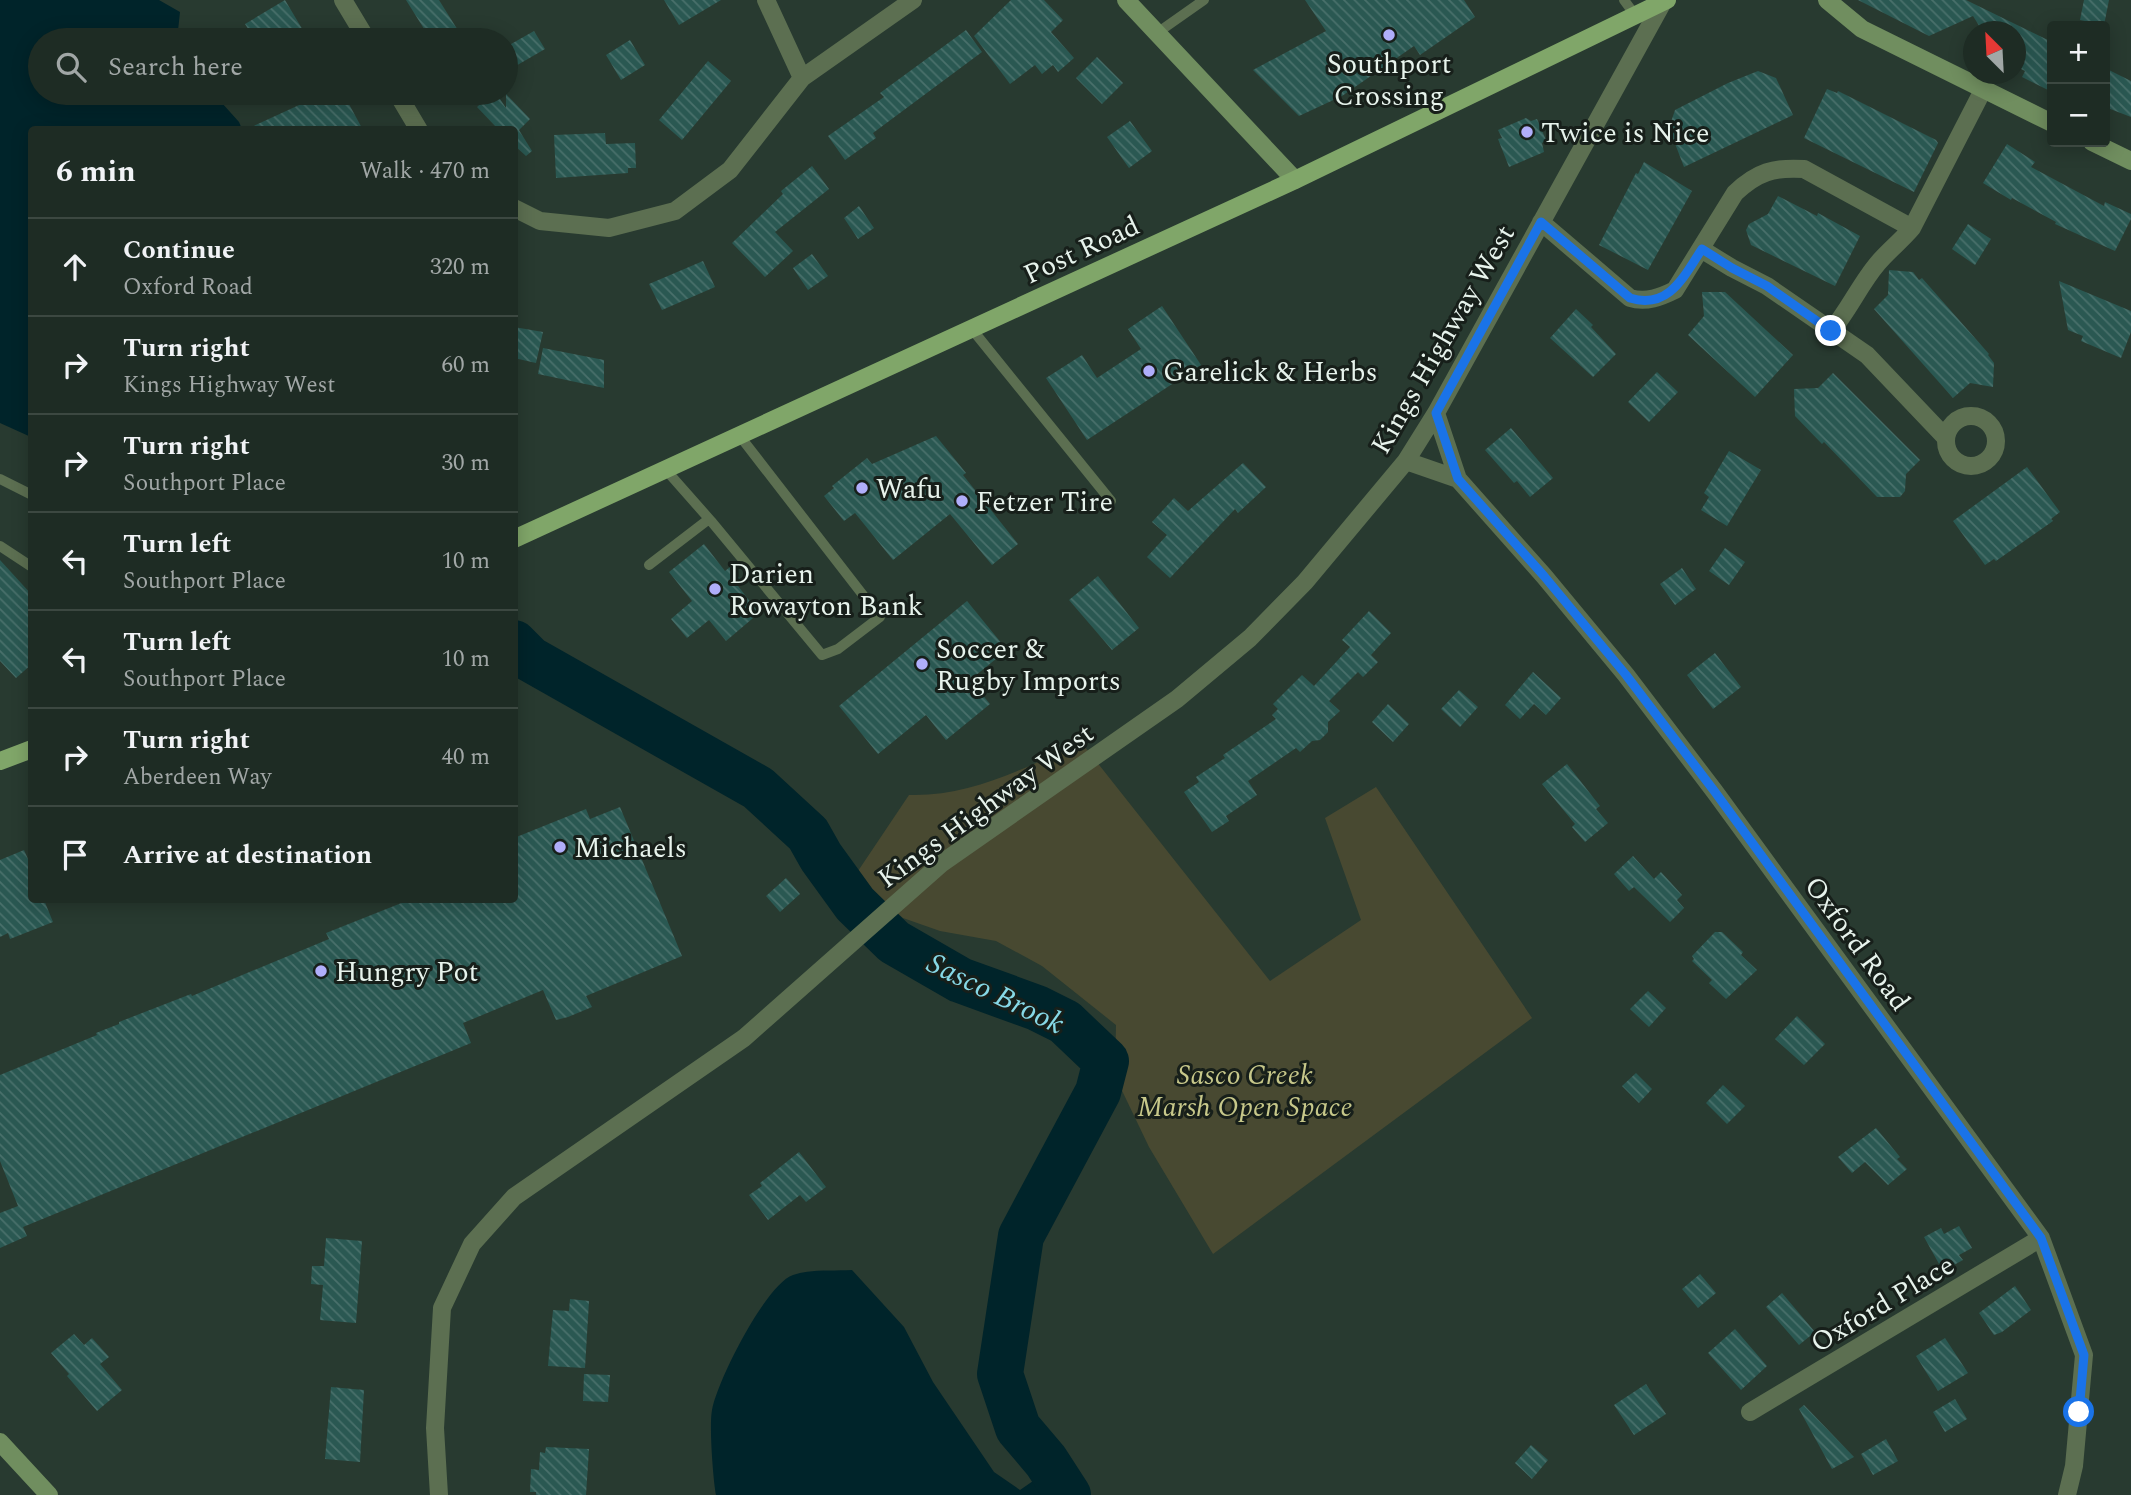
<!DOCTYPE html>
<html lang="en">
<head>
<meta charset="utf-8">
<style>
	body { margin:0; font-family:Spectral,serif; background:#2b3831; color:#f1f3f6 }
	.controls { position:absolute; right:21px; top:21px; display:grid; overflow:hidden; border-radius:7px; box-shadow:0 4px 18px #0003 }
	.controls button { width:63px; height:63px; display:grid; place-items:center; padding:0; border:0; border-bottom:2px solid #3c4841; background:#1e2c24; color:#f1f3f6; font:35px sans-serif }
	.compass { position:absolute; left:1963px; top:21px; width:63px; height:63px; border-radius:50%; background:#1e2c24; box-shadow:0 4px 18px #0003; rotate:336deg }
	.stop { position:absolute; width:21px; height:21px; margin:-16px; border:5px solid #1a73e8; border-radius:50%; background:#fff }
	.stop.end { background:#1a73e8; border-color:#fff; box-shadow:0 2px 7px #0008 }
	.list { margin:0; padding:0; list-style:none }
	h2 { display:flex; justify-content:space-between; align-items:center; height:91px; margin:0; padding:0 28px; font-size:30px }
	h2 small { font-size:23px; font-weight:400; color:#a1a7a6 }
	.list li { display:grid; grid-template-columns:46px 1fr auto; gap:21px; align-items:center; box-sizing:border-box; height:98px; padding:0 28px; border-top:2px solid #3c4841 }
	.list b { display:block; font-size:26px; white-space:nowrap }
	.list p { margin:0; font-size:23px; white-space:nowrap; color:#a1a7a6 }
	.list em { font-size:23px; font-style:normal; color:#a1a7a6 }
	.icon { flex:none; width:38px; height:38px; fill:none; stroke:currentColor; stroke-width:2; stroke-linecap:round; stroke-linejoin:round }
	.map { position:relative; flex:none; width:2131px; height:1495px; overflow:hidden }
	.search { position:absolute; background:#1e2c24; box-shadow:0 4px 18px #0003; left:28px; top:28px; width:490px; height:77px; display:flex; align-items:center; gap:18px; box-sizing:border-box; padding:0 24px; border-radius:38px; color:#a1a7a6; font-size:26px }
	.panel { position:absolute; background:#1e2c24; box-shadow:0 4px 18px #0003; left:28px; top:126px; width:490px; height:777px; border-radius:7px }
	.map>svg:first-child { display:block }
	.park { fill:#484931 }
	.water { fill:#00242a }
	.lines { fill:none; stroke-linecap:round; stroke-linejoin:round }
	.river { stroke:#00242a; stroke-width:46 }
	.building { fill:url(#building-back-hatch) }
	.lane { stroke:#5c6f51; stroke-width:10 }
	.street { stroke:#5c6f51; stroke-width:18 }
	.secondary { stroke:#708e5f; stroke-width:18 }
	.primary { stroke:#80a669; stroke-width:18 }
	.route { stroke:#1a73e8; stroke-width:9 }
	.poi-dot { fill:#b0aefa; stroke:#171f1a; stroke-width:2.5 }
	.labels { text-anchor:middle; stroke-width:6; stroke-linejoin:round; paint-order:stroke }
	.poi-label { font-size:28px; fill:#e7f3ec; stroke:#171f1a; text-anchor:start }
	.street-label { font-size:28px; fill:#e7f3ec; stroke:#171f1a }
	.park-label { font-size:28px; font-style:italic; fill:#c7c88a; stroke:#171f1a }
	.water-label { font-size:30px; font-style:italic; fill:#86d8e6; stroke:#171f1a }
</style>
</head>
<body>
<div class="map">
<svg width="2131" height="1495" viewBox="0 0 2131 1495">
	<defs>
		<pattern id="building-back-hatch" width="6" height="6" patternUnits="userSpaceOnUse" patternTransform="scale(1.75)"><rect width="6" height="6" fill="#2a5852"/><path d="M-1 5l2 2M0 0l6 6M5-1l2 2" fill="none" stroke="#49706b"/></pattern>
	</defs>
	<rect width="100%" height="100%" fill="#283a30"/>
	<path class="park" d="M1081 742 1270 981 1361 920 1325 818 1376 787 1532 1018 1213 1254 1149 1147 1115 1076 1116 1025 1042 966 996 941 940 931 903 918 854 877 909 795C971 797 1027 767 1081 742Z"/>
	<path class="water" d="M0 0H159L180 12 177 40H40V93H213L239 122 242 129 32 130 31 437 0 423Z
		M852 1270 904 1327 933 1382 994 1472 1020 1490 1033 1481 1045 1495H716C713 1478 709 1425 712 1410 717 1381 766 1284 793 1275 811 1269 833 1271 852 1270Z"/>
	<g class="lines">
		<path class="river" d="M514 643 530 659 758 788 808 834 821 857 855 904 894 942 960 980 1037 1008 1065 1022 1106 1061 1098 1092 1021 1236 1000 1374 1018 1428 1046 1461 1068 1495"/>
	</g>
	<path class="building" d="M285 0 304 32 290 40H255L245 24Z
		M406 0H439L464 40H431Z
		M664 0H721L679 25Z
		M1011 0H1044L1063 20 1051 32 1074 58 1058 72 1053 65 1042 74 1035 65 1010 84 974 36Z
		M1305 0H1464L1475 17 1420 55 1414 46 1342 96 1299 116 1253 70 1326 31Z
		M1858 0H1966L2052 42V92L2022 77 2025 71 2015 66V32H1983L1973 16 1929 36Z
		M2084 0H2109L2104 25 2080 20Z
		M966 30 982 52 873 133 876 138 845 160 828 136 884 97 880 93Z
		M534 31 545 49 514 67 506 53V47Z
		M630 40 645 65 621 80 606 55Z
		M1097 57 1123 83 1102 104 1076 78Z
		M708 61 731 81 682 140 659 120Z
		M2105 68 2131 81V117L2105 107Z
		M1758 71 1776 78 1793 115 1684 167 1669 128 1675 110 1728 83Z
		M1827 89 1837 93 1838 91 1936 140 1938 143 1914 192 1804 138Z
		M306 93H343L363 130H245L310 100Z
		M492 93H496L506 108V94L530 119 519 130 532 151 526 156 514 145V130H499L477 107Z
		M1526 118 1531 121 1537 119 1546 140 1542 143 1544 152 1509 167 1498 139 1502 138 1498 130Z
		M1130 121 1152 151 1129 168 1107 137Z
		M605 133 606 144 635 143 636 168H628V173L556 178 554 135Z
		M2007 144 2035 162 2031 167 2104 206 2105 202 2131 214V219L2115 251 2055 224 2056 222 2012 198 2011 200 1983 183Z
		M1644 162 1692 191 1648 270 1599 245 1636 173 1638 174Z
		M812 166 829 189 775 232 793 251 765 277 732 243 783 194 781 191Z
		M1778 196 1817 216 1818 213 1860 236 1835 286 1751 245 1746 230 1749 224 1768 214Z
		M859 206 874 228 858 239 844 218Z
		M1968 224 1991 239 1975 265 1952 249Z
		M812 254 828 276 808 290 793 268Z
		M703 261 715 287 662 310 649 284Z
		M1889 270 1913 272 1919 280 1922 278 1989 354 1988 355 1994 363 1993 387 1970 383 1953 398 1874 309 1888 295Z
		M2059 281 2131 311V332L2121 358 2081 341 2083 336 2068 330Z
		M1702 292H1725L1793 355 1755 397 1688 335 1704 316Z
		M1162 306 1201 365 1087 440 1046 378 1082 355 1097 378 1141 349 1128 329Z
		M1576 309 1593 325 1591 327 1616 354 1593 377 1550 338Z
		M514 327 543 332 536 363 514 358Z
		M543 348 604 360V388L538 374Z
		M1657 372 1678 392 1649 422 1628 402Z
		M1833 373 1920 460 1906 474 1905 491 1900 497H1877L1824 442 1822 444 1795 416 1794 389 1818 388Z
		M1511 428 1553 478 1530 497 1517 481 1514 483 1485 450Z
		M936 436 966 473 963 475 1018 544 992 565 950 514 893 560 855 513 844 521 824 496 834 488 832 486 867 458 872 464Z
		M1729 451 1761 470 1727 526 1701 510 1709 497 1704 493Z
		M1243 463 1266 487 1238 513 1235 509 1170 578 1147 557 1167 535 1152 522 1174 498 1188 511Z
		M2027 467 2060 512 2051 519 2053 521 1996 561 1994 559 1985 565 1953 521Z
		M704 544 725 571 730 567 743 582 738 586 759 613 726 641 709 620 687 638 671 619 692 601 669 572Z
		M1725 548 1745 562 1729 585 1709 571Z
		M0 560 32 595V664L16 678 0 661Z
		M1682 568 1696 589 1675 605 1660 584Z
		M1098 576 1139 628 1112 650 1069 600Z
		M967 601 1007 650 970 680 990 704 946 740 926 715 878 754 839 706Z
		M1369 611 1391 633 1371 655 1378 662 1363 677 1358 672 1329 701 1340 711 1328 722V732L1320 740 1312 741 1300 752 1296 748 1248 781 1257 795 1226 816 1229 821 1212 832 1184 792 1199 782 1196 777 1225 758 1223 755 1276 719 1272 715 1278 709 1273 704 1302 675 1314 686 1350 647 1342 640Z
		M1715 653 1741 687 1713 709 1687 675Z
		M1533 672 1561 698 1546 715 1534 704 1520 719 1505 705Z
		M1459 690 1478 707 1460 727 1441 709Z
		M1388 704 1409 724 1393 742 1372 722Z
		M1567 764 1600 806 1596 809 1608 823 1585 842 1572 827 1575 824 1542 784Z
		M620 807 682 956 586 996 592 1007 568 1017 556 1020 543 990 463 1023 471 1043 23 1227 27 1236 0 1248V1213L18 1206 0 1161V1075L97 1035 96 1033 119 1024V1022L191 994 192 996 329 939 326 933 409 900H514V838L586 809 590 819Z
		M24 850 32 868V900H44L53 922 10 939 8 933 0 937V860Z
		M1633 856 1654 879 1661 872 1682 895 1677 900 1684 908 1670 922 1634 887 1629 891 1614 874Z
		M786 878 800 894 780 912 766 896Z
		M1715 932H1722L1743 952 1741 955 1757 970 1726 999 1709 983 1712 980 1692 961 1694 959 1692 956Z
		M1648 991 1666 1008 1649 1027 1630 1009Z
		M1797 1016 1825 1044 1804 1065 1775 1039Z
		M1636 1073 1652 1089 1639 1103 1622 1086Z
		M1723 1085 1745 1106 1727 1124 1706 1103Z
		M1876 1128 1900 1157 1897 1159 1907 1169 1888 1185 1865 1162 1852 1173 1838 1157Z
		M799 1152 826 1187 806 1202 800 1195 768 1220 749 1195 762 1186 760 1183Z
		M1959 1226 1972 1248 1959 1255 1963 1260 1943 1271 1924 1237 1941 1228 1944 1234Z
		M326 1238 362 1241 356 1323 320 1320 323 1285 311 1284 312 1266H324Z
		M1700 1274 1716 1293 1698 1308 1682 1289Z
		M2015 1286 2031 1310 2002 1332 1994 1335 1979 1313Z
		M1782 1293 1815 1332 1799 1345 1766 1307Z
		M570 1299 589 1301 585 1368 548 1366 553 1310 569 1311Z
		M1735 1329 1767 1366 1741 1390 1708 1353Z
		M74 1334 84 1345 92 1338 109 1357 100 1364 122 1390 97 1411 67 1376 69 1374 51 1353Z
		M1945 1338 1968 1373 1938 1391 1916 1356Z
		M584 1374 610 1375 608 1402 583 1401Z
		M1646 1384 1666 1414 1634 1435 1614 1405Z
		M331 1387 364 1390 360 1462 325 1459Z
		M1955 1399 1967 1419 1945 1432 1933 1412Z
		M1804 1405 1854 1457 1832 1469 1799 1409Z
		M1886 1439 1898 1461 1873 1475 1861 1454Z
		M1531 1445 1548 1460 1532 1479 1515 1463Z
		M546 1447 589 1449 586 1495H536V1492H530L531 1469 539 1470 540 1452 545 1453Z"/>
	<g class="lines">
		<path class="lane" d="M1624 0 1635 15
			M1157 33 1204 0
			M971 328 1111 501
			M666 470 711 521 822 655 838 649 880 617 739 435
			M0 479 32 495
			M0 546 32 567
			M649 565 709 519"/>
		<path class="street" d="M343 0 367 40
			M766 0 802 78
			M397 93 419 130
			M514 208 540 221 609 228 675 211 730 170 802 78 913 0
			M1541 222 1630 298C1646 303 1661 297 1675 290L1735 193C1757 172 1774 167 1804 169L1912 228
			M1701 249 1732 268 1767 286 1867 355 1946 438
			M1831 331C1849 310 1860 284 1878 263 1888 251 1901 241 1912 228L1983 90
			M1436 413 1458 479
			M1946 441a25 25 0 1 1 50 0a25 25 0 1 1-50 0Z
			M1406 461 1458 479 1544 576 1626 675 1715 792 2041 1238 2084 1355 2074 1466 2067 1495
			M1750 1412 2041 1238
			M439 1495 435 1428 442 1308 472 1244 514 1197 744 1038 942 863 1177 699 1250 638 1305 582 1406 461 1436 413 1663 2"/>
		<path class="secondary" d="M1126 0 1295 180
			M1827 0 1862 29 2052 123
			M2092 142 2131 161
			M0 1442 49 1495"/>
		<path class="primary" d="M514 539 1295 180 1667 0
			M0 761 32 749"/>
	</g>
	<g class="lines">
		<path class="route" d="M1831 331 1767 286 1732 268 1702 249C1684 276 1669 310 1630 298L1541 222 1436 413 1458 479 1544 576 1626 675 1715 792 2041 1238 2084 1355 2079 1412"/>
	</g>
	<g class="poi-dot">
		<circle cx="1389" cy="35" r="7"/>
		<circle cx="1527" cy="132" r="7"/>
		<circle cx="1149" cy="371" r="7"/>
		<circle cx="862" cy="488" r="7"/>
		<circle cx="962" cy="501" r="7"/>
		<circle cx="715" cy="589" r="7"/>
		<circle cx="922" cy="664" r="7"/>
		<circle cx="560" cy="847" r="7"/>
		<circle cx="321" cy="971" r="7"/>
	</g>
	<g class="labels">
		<g class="poi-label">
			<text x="1389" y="73" text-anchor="middle">Southport<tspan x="1389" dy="32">Crossing</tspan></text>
			<text x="1541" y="142">Twice is Nice</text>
			<text x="1163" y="381">Garelick &amp; Herbs</text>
			<text x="876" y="498">Wafu</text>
			<text x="976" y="511">Fetzer Tire</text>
			<text x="729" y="583">Darien<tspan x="729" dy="32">Rowayton Bank</tspan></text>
			<text x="936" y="658">Soccer &amp;<tspan x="936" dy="32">Rugby Imports</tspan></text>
			<text x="574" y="857">Michaels</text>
			<text x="335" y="981">Hungry Pot</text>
		</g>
		<g class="street-label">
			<text transform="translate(1081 249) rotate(-25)" y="10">Post Road</text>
			<text transform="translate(1442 339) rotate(-60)" y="10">Kings Highway West</text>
			<text transform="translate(985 805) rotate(-36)" y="10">Kings Highway West</text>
			<text transform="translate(1858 943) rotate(54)" y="10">Oxford Road</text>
			<text transform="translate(1882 1303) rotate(-31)" y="10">Oxford Place</text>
		</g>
		<g class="park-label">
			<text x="1245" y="1084">Sasco Creek<tspan x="1245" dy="32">Marsh Open Space</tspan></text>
		</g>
		<g class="water-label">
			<text transform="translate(996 993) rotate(26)" y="10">Sasco Brook</text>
		</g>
	</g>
</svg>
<div class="controls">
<button>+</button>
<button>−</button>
</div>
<svg class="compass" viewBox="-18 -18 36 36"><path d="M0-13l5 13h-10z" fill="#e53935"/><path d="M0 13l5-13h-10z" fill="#a1a7a6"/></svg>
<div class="stop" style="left:2079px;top:1412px"></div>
<div class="stop end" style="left:1831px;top:331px"></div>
<div class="search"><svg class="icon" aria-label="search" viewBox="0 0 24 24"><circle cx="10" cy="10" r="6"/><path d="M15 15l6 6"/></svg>Search here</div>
<section class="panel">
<h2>6 min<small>Walk · 470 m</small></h2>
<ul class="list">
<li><svg class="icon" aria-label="ahead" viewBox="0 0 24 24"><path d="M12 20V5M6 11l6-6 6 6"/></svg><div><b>Continue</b><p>Oxford Road</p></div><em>320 m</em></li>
<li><svg class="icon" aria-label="right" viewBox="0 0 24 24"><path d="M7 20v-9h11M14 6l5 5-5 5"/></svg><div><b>Turn right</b><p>Kings Highway West</p></div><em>60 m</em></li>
<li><svg class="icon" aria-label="right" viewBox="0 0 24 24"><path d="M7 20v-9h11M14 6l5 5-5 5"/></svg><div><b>Turn right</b><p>Southport Place</p></div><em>30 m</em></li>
<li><svg class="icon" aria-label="left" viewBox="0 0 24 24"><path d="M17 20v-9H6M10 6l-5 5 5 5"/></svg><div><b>Turn left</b><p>Southport Place</p></div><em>10 m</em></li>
<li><svg class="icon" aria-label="left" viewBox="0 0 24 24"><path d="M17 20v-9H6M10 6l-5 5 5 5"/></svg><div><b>Turn left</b><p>Southport Place</p></div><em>10 m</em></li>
<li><svg class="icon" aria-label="right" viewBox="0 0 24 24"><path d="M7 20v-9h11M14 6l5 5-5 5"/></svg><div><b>Turn right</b><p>Aberdeen Way</p></div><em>40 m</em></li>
<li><svg class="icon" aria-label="arrive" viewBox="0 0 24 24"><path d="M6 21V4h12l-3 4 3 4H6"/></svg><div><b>Arrive at destination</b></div></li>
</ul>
</section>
</div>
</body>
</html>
